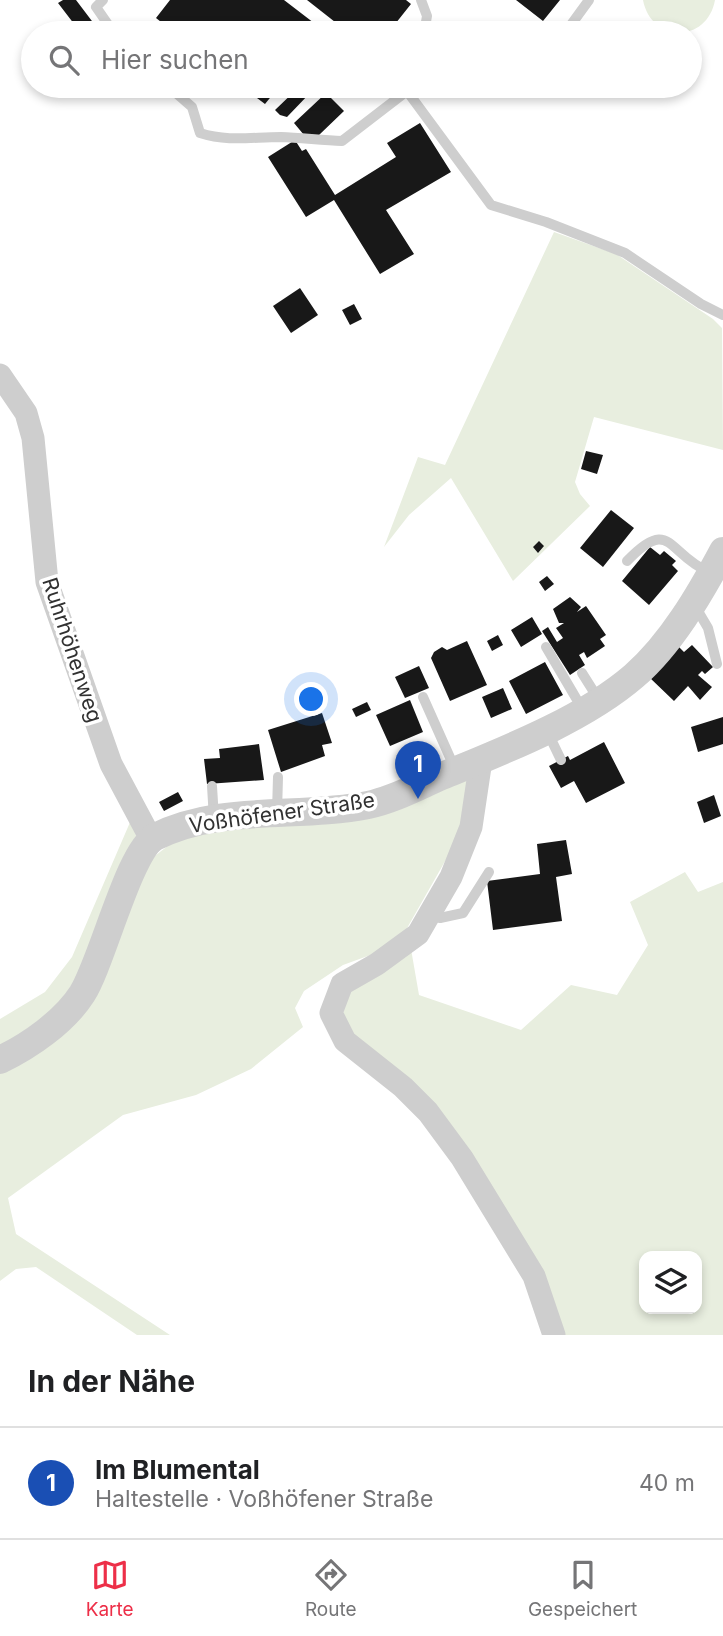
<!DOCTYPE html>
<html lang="de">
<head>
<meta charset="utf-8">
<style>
	body { margin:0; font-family:Inter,sans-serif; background:#f2f2f2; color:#202124 }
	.controls { position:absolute; right:21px; bottom:21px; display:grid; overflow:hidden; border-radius:14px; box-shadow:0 4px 10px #0003 }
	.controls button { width:63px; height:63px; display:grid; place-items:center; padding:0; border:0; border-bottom:2px solid #e0e0e0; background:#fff; color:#202124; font:35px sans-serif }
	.you { position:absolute; left:312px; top:700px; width:24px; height:24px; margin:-18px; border:5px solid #fff; border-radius:50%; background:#1a73e8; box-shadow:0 0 0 10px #1a73e833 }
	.badge { display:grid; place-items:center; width:46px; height:46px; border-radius:50%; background:#ed2f48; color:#fff; font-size:23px; font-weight:700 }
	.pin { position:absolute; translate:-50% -58px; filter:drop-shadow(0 2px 4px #0008) }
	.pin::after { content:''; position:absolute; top:37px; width:24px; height:21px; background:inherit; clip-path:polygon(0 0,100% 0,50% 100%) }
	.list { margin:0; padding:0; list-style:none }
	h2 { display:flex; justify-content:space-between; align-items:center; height:91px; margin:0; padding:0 28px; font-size:30px }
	h2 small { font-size:23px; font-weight:400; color:#757577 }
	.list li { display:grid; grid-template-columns:46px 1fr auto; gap:21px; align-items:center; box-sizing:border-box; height:112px; padding:0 28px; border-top:2px solid #e0e0e0 }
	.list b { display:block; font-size:26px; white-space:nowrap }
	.list p { margin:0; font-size:23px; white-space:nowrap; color:#757577 }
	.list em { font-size:23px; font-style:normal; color:#757577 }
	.icon { flex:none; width:38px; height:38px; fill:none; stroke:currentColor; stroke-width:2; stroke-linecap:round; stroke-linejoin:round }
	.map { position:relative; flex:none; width:723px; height:1335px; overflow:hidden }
	.search { position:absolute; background:#fff; box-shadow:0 4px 10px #0003; left:21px; right:21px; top:21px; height:77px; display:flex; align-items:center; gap:18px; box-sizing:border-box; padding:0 24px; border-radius:38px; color:#757577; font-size:26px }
	.sheet { height:203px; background:#fff }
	nav { display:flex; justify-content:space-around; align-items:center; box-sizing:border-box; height:98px; border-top:2px solid #e0e0e0; background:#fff; font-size:19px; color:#757577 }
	nav a { display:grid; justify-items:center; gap:4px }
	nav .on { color:#ed2f48 }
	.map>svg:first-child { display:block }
	.green { fill:#e8eedf; fill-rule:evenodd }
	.building { fill:#181818 }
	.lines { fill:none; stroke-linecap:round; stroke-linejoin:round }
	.service { stroke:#cecece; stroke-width:10 }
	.minor { stroke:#cecece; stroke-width:23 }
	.tertiary { stroke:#cecece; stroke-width:28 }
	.labels { text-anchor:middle; stroke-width:7; stroke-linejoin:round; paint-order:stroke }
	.street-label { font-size:21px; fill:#313131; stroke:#fff }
</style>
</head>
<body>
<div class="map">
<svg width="723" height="1335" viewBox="0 0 723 1335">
	<rect width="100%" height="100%" fill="#fff"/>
	<path class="green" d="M643 0H715C707 44 651 43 643 0Z
		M554 232 616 254 713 319 722 328 723 450 594 417 575 482 580 494 590 506 513 581 451 478 409 515 384 547 418 457 445 465Z
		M471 775 465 826 402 937 376 953 343 965 304 991 295 1008 303 1027 251 1069 196 1095 123 1115 8 1198 16 1234 170 1335H137L36 1267 16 1269 0 1281V1072L45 1046 151 859 174 841Z
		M131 820 139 844 78 976 55 1009 0 1048V1019L45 992 72 957Z
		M685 872 698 892 723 882V1335H565L497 1195 352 1041 342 1018 348 991 411 949 419 995 521 1030 571 985 617 995 648 945 630 902ZM644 1256H697V1309H644Z"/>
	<path class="building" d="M63 0H76L101 33H81L58 3Z
		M170 0H284L327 33H175L156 18Z
		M307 0H406L411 4 388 33H349Z
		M516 0H560L543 21Z
		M241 86H289L283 92 278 88 265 104Z
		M300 86 310 93 287 117 280 115 275 110Z
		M326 93 344 111 319 135H304L294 123Z
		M420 123 451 172 386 210 414 254 380 274 334 200 306 217 268 157 295 140 302 151 306 149 335 195 396 157 387 143Z
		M300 288 318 315 291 333 273 306Z
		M354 304 362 319 350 325 342 310Z
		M586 451 603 455 597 474 581 469Z
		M611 510 634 528 603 567 580 548Z
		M539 541 544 546 538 553 533 547Z
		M650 547 660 555 664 551 676 561 672 565 678 571 649 605 622 581Z
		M547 576 554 584 545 591 539 582Z
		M570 597 581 607 577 612 586 606 606 635 600 639 605 646 587 658 584 652 579 655 585 665 570 675 542 631 548 627 557 642 563 638 556 628 564 623H559L553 609Z
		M532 617 542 634 521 647 511 630Z
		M498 635 503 645 492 651 487 641Z
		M467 641 487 685 450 701 431 658 434 652 442 647 447 650Z
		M692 645 713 667 705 674 702 671 698 675 712 687 700 700 688 686 674 701 649 677 678 646 684 652Z
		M545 662 563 695 526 714 509 681Z
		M419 666 429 688 405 698 395 677Z
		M503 688 512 709 491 718 482 697Z
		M410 700 423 732 390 746 376 715Z
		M367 702 371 710 356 717 352 709Z
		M322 713 332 743 322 745 325 756 281 772 268 730Z
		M723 717V744L698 752 691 727Z
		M604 742 625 783 586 803 574 781 561 788 549 766 568 756 570 760Z
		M259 744 264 780 207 784 204 759 220 758 219 749Z
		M178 792 183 801 164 811 159 802Z
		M714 795 721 816 704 823 697 802Z
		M566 840 572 874 556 877 562 921 493 930 487 881 540 874 537 844Z"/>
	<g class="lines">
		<path class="service" d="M103 0 96 7 114 33
			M421 0 427 16 424 33
			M565 33 589 0
			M168 86 192 107 200 133C228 142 252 137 281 137 301 138 322 140 342 141L407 91
			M410 86 407 91 491 205 546 222 625 253 701 304 723 315
			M627 561C671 515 667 554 709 572
			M695 606 708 628 717 664
			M546 647 583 710
			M582 673 599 700
			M423 697 456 771
			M547 731 561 760
			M212 786 214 819
			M277 812 278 777
			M429 914 440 918 463 913 489 872"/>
		<path class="minor" d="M0 375 26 413 33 438 47 582 111 764 151 839
			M481 760 471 827 451 877 418 934 377 964 342 984 331 1013 345 1041 403 1087 428 1112 462 1158 534 1276 554 1335"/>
		<path class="tertiary" d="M0 1060C29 1046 64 1022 82 994 102 963 129 851 155 837 219 804 299 819 368 805 393 800 419 786 442 776 505 750 583 720 634 676 671 644 700 594 723 551"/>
	</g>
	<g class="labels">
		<g class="street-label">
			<text transform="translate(72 650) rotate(72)" y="7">Ruhrhöhenweg</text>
			<text transform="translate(282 813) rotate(-8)" y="7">Voßhöfener Straße</text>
		</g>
	</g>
</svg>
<div class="controls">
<button><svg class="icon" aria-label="layers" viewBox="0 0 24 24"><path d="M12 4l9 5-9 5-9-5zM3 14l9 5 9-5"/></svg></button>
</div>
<div class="you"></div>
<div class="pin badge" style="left:418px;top:799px;background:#1a4fb4">1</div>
<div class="search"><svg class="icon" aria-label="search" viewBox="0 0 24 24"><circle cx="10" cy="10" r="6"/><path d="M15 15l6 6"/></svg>Hier suchen</div>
</div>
<section class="sheet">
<h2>In der Nähe<small></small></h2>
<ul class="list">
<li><span class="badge" style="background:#1a4fb4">1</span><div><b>Im Blumental</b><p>Haltestelle · Voßhöfener Straße</p></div><em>40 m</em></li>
</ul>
</section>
<nav>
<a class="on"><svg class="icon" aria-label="map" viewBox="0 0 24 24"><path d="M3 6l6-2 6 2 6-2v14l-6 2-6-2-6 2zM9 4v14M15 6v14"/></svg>Karte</a>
<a><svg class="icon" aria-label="directions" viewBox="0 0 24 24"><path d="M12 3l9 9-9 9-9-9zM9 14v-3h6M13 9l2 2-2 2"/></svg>Route</a>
<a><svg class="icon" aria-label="saved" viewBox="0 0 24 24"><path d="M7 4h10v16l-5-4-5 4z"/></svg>Gespeichert</a>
</nav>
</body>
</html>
